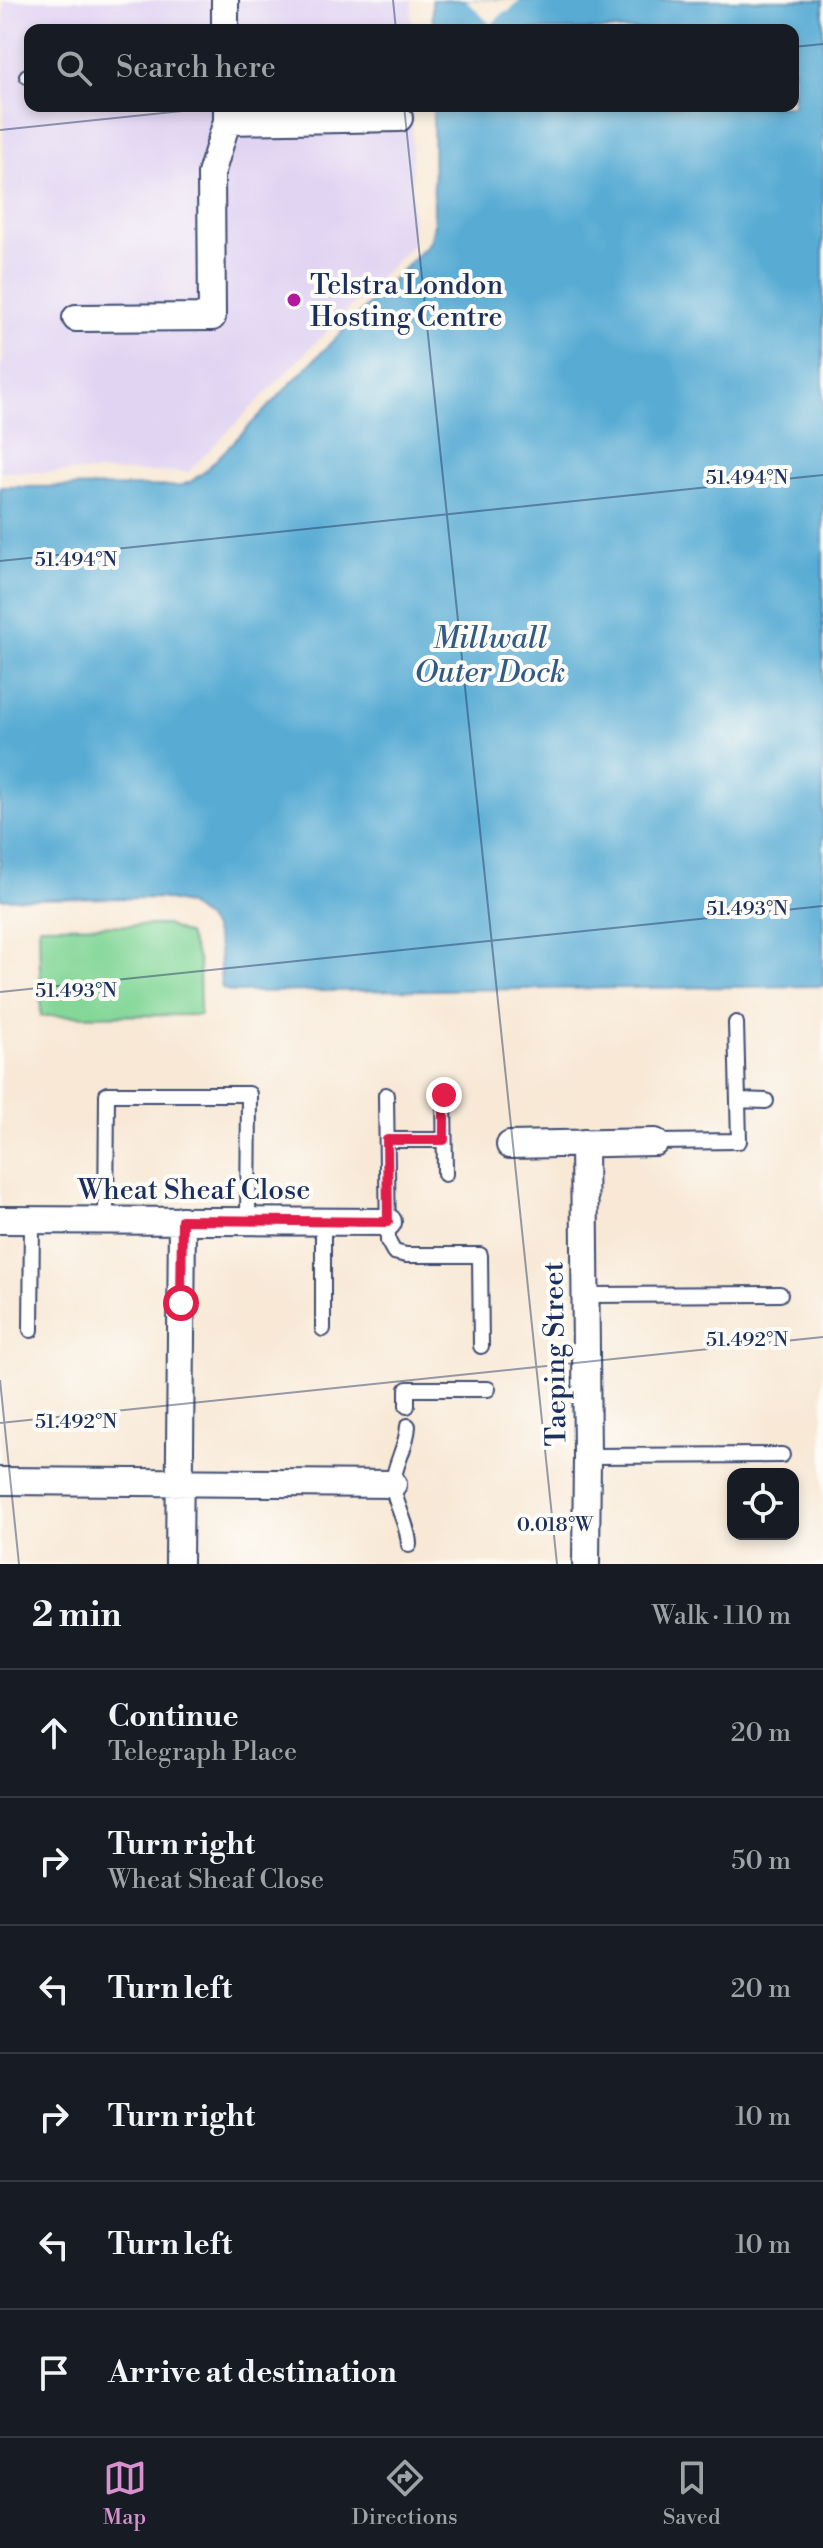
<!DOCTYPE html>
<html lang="en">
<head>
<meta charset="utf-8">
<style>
	body { margin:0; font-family:"Libre Bodoni",serif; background:#20242c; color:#f1f3f6 }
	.controls { position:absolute; right:24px; bottom:24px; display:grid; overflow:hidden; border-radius:16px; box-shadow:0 4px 12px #0003 }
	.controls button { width:72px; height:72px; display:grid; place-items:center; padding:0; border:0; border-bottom:2px solid #363941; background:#171b24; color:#f1f3f6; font:40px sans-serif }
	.stop { position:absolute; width:24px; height:24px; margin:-18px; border:6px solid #e11d48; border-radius:50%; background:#fff }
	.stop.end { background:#e11d48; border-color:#fff; box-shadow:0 2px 8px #0008 }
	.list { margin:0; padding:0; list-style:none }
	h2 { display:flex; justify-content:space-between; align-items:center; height:104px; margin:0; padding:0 32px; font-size:34px }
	h2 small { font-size:26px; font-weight:400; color:#9ea1a6 }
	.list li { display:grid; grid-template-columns:52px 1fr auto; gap:24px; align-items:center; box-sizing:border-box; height:128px; padding:0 32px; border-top:2px solid #363941 }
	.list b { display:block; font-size:30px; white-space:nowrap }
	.list p { margin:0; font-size:26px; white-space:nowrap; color:#9ea1a6 }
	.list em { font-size:26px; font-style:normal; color:#9ea1a6 }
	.icon { flex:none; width:44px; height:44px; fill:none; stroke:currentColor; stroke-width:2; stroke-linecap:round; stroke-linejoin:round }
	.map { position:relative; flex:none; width:823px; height:1564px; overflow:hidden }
	.search { position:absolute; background:#171b24; box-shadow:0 4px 12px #0003; left:24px; right:24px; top:24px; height:88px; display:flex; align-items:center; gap:20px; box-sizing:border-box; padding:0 28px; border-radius:16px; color:#9ea1a6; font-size:30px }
	.sheet { height:872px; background:#171b24 }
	nav { display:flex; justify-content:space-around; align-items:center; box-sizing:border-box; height:112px; border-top:2px solid #363941; background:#171b24; font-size:22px; color:#9ea1a6 }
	nav a { display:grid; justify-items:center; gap:4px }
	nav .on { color:#d690ce }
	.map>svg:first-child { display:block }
	.built { fill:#e1d4f3 }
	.green { fill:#84d799; stroke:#50837c; stroke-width:2 }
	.water { fill:#59acd4; stroke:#3a6e99; stroke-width:2 }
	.pier { fill:#f8e8d5 }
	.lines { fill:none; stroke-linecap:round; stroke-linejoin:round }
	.service-casing { stroke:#3c4b70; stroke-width:18 }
	.minor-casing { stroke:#3c4b70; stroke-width:30 }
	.service { stroke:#fff; stroke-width:14 }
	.minor { stroke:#fff; stroke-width:26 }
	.route { stroke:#e11d48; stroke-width:10 }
	.ticks { fill:none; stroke:#1b2f5e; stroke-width:2; stroke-opacity:0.45 }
	.poi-dot { fill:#b5179e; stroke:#fdfcf7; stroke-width:3 }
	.labels { text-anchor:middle; stroke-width:8; stroke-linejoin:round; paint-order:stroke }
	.poi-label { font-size:28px; fill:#1b2f5e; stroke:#fdfcf7; text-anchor:start }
	.street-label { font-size:28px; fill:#1b2f5e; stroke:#fdfcf7 }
	.water-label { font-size:30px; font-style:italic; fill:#315b87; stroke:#fdfcf7 }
	.ticks-label { font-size:20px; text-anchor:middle; fill:#1b2f5e; stroke:#fdfcf7; stroke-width:8; stroke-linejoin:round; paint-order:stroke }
</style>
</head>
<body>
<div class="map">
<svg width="823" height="1564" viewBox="0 0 823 1564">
	<rect width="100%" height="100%" fill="#fdfcf7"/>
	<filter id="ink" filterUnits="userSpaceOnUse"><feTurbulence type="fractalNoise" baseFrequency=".0125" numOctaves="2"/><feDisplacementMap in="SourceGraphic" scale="16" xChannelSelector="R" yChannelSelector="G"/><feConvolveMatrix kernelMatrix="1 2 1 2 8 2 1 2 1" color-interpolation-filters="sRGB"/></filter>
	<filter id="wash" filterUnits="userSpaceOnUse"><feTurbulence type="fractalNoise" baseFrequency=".006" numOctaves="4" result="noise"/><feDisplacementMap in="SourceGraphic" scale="32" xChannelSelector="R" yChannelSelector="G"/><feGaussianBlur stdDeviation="1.8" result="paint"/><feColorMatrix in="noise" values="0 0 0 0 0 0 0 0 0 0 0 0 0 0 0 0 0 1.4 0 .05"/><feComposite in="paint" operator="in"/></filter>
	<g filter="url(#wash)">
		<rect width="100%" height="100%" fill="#f8e8d5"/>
		<path class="built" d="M4 0H412V30H30V106H412V245L188 472H0V363H3Z"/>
		<path class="green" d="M166 925 188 935 199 962 200 1015 41 1016 39 926Z"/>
		<path class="water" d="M432 0H823V986L233 992 223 989 221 985 219 948 213 929 205 918 186 904 159 898 0 899V487L179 486 190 482 204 472 430 242 434 224 433 106H793V30H433Z"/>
		<path class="pier" d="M466 0H520L508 12 505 11 491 25Z"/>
	</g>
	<g filter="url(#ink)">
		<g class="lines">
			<defs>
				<path id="service" d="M27 76H30
					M386 1095 388 1241 394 1252 406 1255H480L481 1346
					M444 1095 445 1174
					M738 1100 766 1101
					M387 1140H444
					M655 1142 739 1141 736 1023
					M106 1220 107 1094H249L248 1221
					M586 1295 780 1294
					M323 1329V1221
					M31 1330 32 1220
					M407 1406V1389H488
					M408 1426C407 1446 395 1463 393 1482 392 1500 409 1524 409 1545
					M587 1456 782 1455"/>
				<path id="minor" d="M225 0V30
					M227 121 399 118
					M76 318 212 317 211 174 227 121V106
					M584 1143 587 1456 586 1564
					M510 1145 655 1142
					M0 1220 388 1222
					M0 1481 393 1484
					M179 1564 182 1220"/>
			</defs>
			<use href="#service" class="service-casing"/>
			<use href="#minor" class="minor-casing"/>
			<use href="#service" class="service"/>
			<use href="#minor" class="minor"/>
		</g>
	</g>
	<g class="lines" filter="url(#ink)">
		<path class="route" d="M181 1303 182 1220 388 1222 387 1140H444V1095"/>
	</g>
	<path class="ticks" d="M393 0 396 30M793 47 823 44M404 106 557 1564M0 130 230 106M0 561 823 475M0 992 823 906M0 1380 19 1564M0 1423 823 1337"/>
	<circle class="poi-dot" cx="294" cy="300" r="8"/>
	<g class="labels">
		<g class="poi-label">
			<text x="310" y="294">Telstra London<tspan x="310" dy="32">Hosting Centre</tspan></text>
		</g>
		<g class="street-label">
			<text x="194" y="1199">Wheat Sheaf Close</text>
			<text transform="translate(554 1354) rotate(-91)" y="10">Taeping Street</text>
		</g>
		<g class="water-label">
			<text x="490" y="648">Millwall<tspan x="490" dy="34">Outer Dock</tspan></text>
		</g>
	</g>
	<g class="ticks-label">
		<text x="747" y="484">51.494°N</text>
		<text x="76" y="566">51.494°N</text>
		<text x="747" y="915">51.493°N</text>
		<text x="76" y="997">51.493°N</text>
		<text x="747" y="1346">51.492°N</text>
		<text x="76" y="1428">51.492°N</text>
		<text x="555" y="1531">0.018°W</text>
	</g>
</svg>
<div class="controls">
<button><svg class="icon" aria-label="locate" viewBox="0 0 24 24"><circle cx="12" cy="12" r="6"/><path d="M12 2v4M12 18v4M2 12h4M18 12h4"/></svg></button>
</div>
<div class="stop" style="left:181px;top:1303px"></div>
<div class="stop end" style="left:444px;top:1095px"></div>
<div class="search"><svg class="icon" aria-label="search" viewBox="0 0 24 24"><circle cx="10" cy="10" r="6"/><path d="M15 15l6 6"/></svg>Search here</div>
</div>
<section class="sheet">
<h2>2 min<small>Walk · 110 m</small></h2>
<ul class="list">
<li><svg class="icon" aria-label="ahead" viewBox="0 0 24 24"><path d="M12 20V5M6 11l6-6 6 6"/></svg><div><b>Continue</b><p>Telegraph Place</p></div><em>20 m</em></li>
<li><svg class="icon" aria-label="right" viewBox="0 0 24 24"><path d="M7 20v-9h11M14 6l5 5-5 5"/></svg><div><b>Turn right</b><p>Wheat Sheaf Close</p></div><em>50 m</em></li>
<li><svg class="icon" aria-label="left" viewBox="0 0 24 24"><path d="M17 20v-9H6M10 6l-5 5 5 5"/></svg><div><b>Turn left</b></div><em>20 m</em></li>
<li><svg class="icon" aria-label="right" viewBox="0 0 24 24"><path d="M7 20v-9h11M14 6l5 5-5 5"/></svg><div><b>Turn right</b></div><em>10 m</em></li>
<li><svg class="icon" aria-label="left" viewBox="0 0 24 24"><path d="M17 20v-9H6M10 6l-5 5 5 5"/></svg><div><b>Turn left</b></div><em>10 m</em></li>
<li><svg class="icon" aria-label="arrive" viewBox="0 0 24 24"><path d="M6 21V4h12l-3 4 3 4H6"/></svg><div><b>Arrive at destination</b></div></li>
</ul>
</section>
<nav>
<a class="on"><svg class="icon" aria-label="map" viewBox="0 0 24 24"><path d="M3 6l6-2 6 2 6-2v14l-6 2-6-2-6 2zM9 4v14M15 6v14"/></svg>Map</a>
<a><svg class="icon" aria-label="directions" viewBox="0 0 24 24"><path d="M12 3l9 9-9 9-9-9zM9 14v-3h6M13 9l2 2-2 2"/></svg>Directions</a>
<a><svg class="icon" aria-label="saved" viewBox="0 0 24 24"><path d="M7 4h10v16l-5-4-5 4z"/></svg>Saved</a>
</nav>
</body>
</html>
